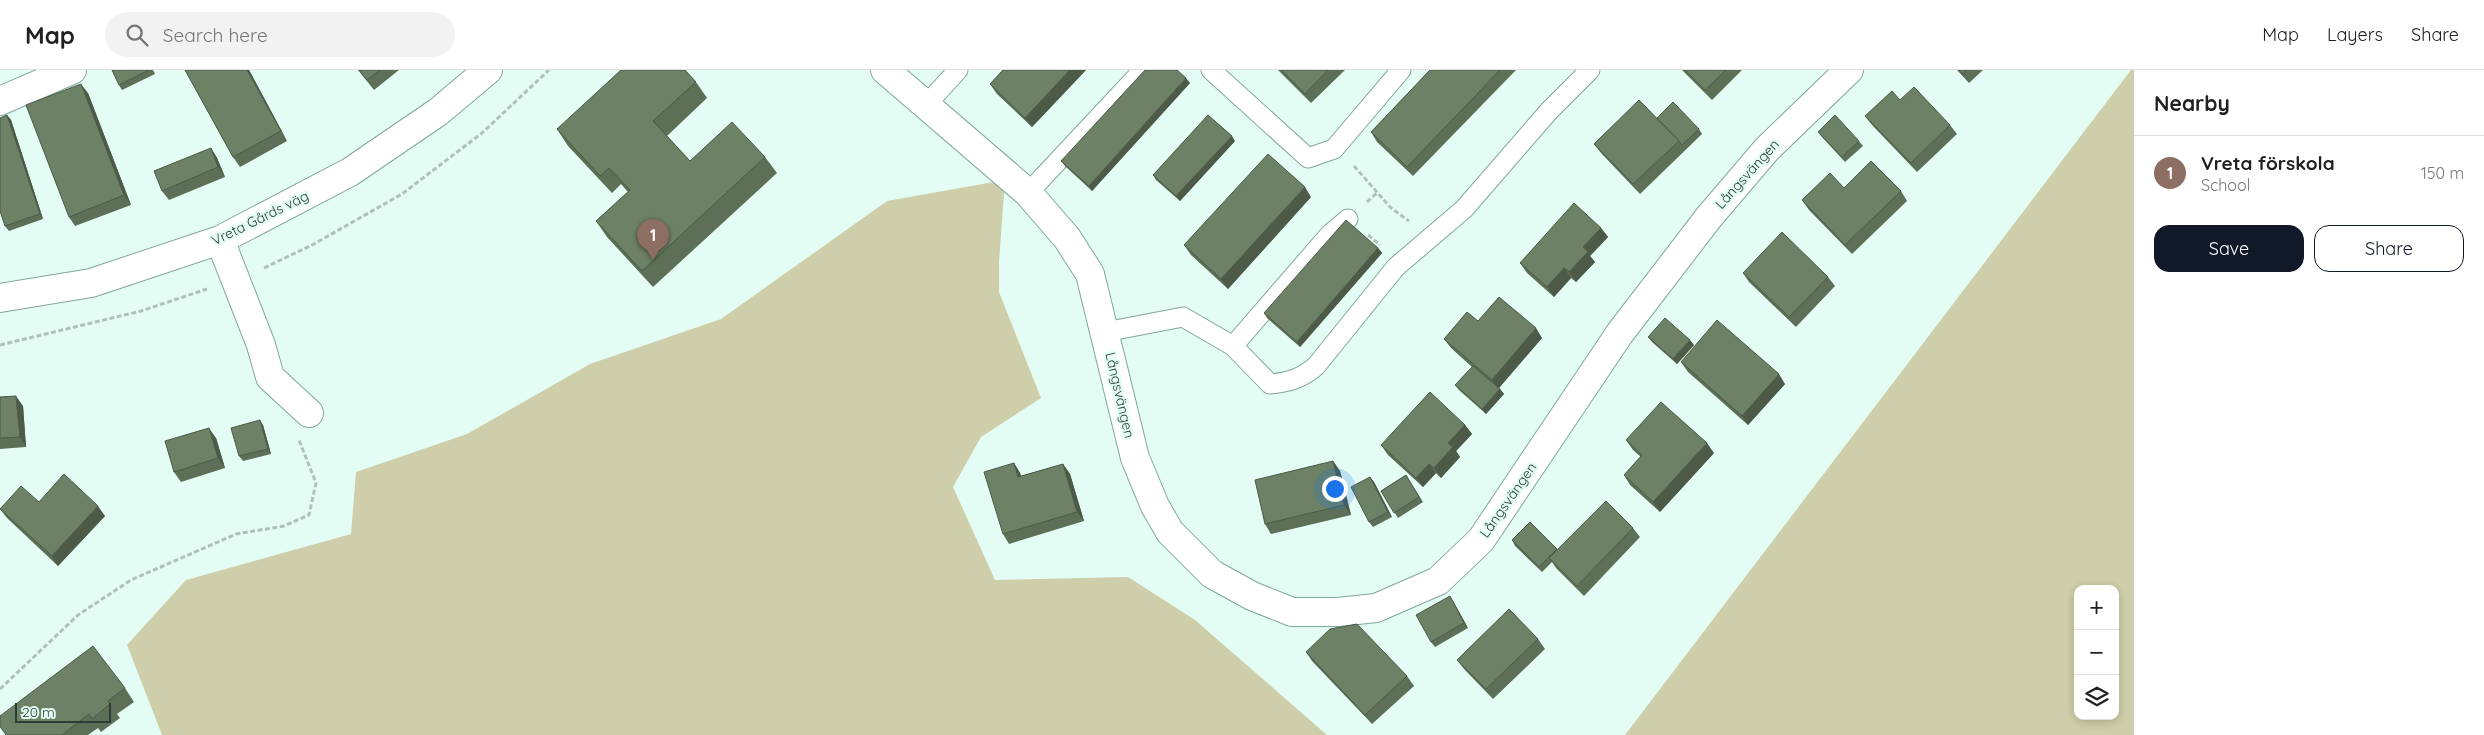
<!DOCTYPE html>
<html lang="en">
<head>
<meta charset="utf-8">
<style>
	body { margin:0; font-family:Quicksand,sans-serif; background:#f2f2f2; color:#202124 }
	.controls { position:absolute; right:15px; bottom:15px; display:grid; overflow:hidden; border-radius:10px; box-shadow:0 2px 8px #0003 }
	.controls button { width:45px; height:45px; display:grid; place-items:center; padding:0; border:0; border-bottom:1px solid #e0e0e0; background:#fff; color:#202124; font:25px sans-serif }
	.scale { position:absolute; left:15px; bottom:12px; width:96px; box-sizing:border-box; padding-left:5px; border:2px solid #2c3d37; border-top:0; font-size:14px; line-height:18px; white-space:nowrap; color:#2c3d37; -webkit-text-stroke:4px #e4fdf4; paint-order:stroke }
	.you { position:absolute; left:1334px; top:418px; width:18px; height:18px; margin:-12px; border:4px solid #fff; border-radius:50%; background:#1a73e8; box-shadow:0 0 0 8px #1a73e833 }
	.badge { display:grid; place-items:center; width:32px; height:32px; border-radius:50%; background:#111827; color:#fff; font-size:16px; font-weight:700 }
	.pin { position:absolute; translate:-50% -41px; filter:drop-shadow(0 1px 2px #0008) }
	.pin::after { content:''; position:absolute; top:26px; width:18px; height:15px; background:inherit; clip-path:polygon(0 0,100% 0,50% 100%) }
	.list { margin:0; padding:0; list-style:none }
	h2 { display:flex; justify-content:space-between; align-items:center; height:65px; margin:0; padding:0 20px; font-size:21px }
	h2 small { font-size:16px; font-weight:400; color:#757577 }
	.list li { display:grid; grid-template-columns:32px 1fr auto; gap:15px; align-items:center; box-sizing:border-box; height:75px; padding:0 20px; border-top:1px solid #e0e0e0 }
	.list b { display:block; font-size:19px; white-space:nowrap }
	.list p { margin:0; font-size:16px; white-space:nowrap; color:#757577 }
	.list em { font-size:16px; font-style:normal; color:#757577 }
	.actions { display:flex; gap:10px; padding:15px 20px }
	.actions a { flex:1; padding:11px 0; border:1px solid #111827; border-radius:15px; text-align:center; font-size:18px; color:#111827 }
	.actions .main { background:#111827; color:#fff }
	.icon { flex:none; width:28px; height:28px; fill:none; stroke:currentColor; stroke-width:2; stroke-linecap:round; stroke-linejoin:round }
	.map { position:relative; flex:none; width:2134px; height:665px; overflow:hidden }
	header { display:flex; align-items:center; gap:30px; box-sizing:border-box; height:70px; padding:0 25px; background:#fff; border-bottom:1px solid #e0e0e0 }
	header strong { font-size:24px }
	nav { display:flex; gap:28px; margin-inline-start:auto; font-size:18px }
	.search { width:350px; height:45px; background:#f2f2f2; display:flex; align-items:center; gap:12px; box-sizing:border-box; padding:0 18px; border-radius:28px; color:#757577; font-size:19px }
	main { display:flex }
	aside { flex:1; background:#fff }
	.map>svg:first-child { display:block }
	.green { fill:#cfceaa; fill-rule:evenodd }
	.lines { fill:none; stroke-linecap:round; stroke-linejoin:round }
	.service-casing { stroke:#80a799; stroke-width:21 }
	.minor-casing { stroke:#80a799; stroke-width:30 }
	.path { stroke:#acc2ba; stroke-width:3; stroke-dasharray:5 2.5; stroke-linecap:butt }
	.service { stroke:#fff; stroke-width:19 }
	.minor { stroke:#fff; stroke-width:28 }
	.wall { fill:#5d6f57 }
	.shaded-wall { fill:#4c5a47 }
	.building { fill:#6c8165; stroke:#4c5a47 }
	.labels { text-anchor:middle; stroke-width:5; stroke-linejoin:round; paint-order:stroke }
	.street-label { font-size:14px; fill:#2c3d37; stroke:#e4fdf4 }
</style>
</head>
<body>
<header>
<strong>Map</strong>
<div class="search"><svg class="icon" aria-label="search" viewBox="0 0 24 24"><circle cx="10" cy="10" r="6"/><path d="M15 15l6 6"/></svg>Search here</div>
<nav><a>Map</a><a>Layers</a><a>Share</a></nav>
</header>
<main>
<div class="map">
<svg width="2134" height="665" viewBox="0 0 2134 665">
	<rect width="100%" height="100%" fill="#e4fdf4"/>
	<path class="green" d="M2131 0H2134V665H1625ZM2078 519H2115V646H2078Z
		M1005 110 999 192V222L1041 328 981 367 953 417 995 510 1128 507 1195 550 1327 665H162L127 575 186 510 351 464 356 402 467 364 590 294 721 249 887 131Z"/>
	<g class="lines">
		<defs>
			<path id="service" d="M1211 0 1308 88 1334 79 1401 0
				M926 35 958 0
				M1028 123 1143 0
				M1105 262 1183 247 1233 276 1270 314C1289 312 1301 309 1316 296L1396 197 1464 139 1549 41 1590 0
				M1233 276 1330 164 1348 149"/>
			<path id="minor" d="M885 0 1028 123 1067 168 1090 204 1135 388 1155 436 1170 462 1212 504 1252 526 1292 542H1338L1376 538 1438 511 1481 470 1620 263 1709 147 1767 79 1849 0
				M0 31 72 0
				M220 170 261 275 270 307 309 343
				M0 228 91 213 220 170 350 102 438 42 488 0"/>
		</defs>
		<use href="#service" class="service-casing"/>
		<use href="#minor" class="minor-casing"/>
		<path class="path" d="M1354 96 1391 138 1409 151
			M1367 132 1378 122
			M1368 165 1380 175
			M264 198 314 174 402 124 482 63 549 0
			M0 275 141 241 207 219
			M0 619 78 545 131 510 236 464 284 456 309 445 316 413 299 370"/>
		<use href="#service" class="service"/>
		<use href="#minor" class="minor"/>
	</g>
	<path class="wall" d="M112 0H153L155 4 122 20 119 15Z
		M185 0H249L287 71 240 97 233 87Z
		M358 0H399L374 20Z
		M1003 0H1086L1032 57 997 24 990 14Z
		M1278 0H1345L1311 33Z
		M1430 0H1516L1413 106 1377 72 1371 62Z
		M1682 0H1742L1712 30Z
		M1957 0H1983L1969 13Z
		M696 12 707 28 667 66 690 91 765 87 777 103 653 217 607 167 596 151 628 122 621 114 612 123 568 76 557 59Z
		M1190 13 1092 121 1065 96 1061 91Z
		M88 23 131 135 75 156 69 147Z
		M1900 30 1950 55 1957 64 1917 102 1872 55 1865 46Z
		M7 45 11 50 43 149 9 161 5 156Z
		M1657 48 1699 59 1702 64 1640 124 1601 83 1594 74Z
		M1818 62 1859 71 1863 76 1845 92 1822 67Z
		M1235 71 1180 131 1156 110 1153 105Z
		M211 78 217 88 225 107 169 130 162 121Z
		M1844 118 1901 121 1907 131 1852 184 1809 140 1802 130Z
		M1311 127 1228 219 1191 185 1184 175Z
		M1601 158 1608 167 1590 186 1595 192 1576 212 1571 208 1554 227 1527 203 1520 193Z
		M1378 178 1382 183 1300 277 1267 248 1264 243Z
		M1743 203 1828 207 1835 216 1796 257 1749 212Z
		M1478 251 1542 268 1499 318 1504 324 1486 344 1459 320 1455 315 1472 297 1451 278 1444 269Z
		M1648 267 1694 275 1677 294 1652 272Z
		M1681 292 1785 314 1748 355 1688 302Z
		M0 327 23 336 26 377 0 379Z
		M263 355 271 384 243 391 239 386Z
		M1465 355 1472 364 1456 381 1460 387 1441 408 1436 403 1423 417 1388 385 1381 375Z
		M216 368 225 398 181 412 174 402Z
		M1626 370 1714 383 1660 442 1630 415 1624 405 1641 387 1633 380Z
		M1333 391 1340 401 1351 445 1271 464 1265 454Z
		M1014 393 1020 403 1021 406 1063 394 1070 404 1084 451 1009 474 1003 464Z
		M1406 405 1423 432 1398 448 1381 421Z
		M1370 407 1374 412 1392 447 1373 457 1369 452Z
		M39 432 105 446 58 496 7 448 0 439Z
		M1530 452 1557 480 1633 458 1640 467 1584 526 1556 498 1552 492 1542 502 1515 476 1512 470Z
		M1453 531 1468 558 1435 577 1431 572Z
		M1538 569 1545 579 1493 629 1464 599 1457 590Z
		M1306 582 1407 606 1414 616 1372 654 1312 591Z
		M125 618 134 632 117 644 120 648 101 662 98 658 88 665H6L0 657Z"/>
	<path class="shaded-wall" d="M247 0H249L287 71 281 61Z
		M1070 0H1086L1032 57 1025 48Z
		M1186 8 1190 13 1092 121 1089 116Z
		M81 14 88 23 131 135 124 125Z
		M7 45 11 50 43 149 40 144Z
		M1232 66 1235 71 1180 131 1176 126Z
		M211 78 217 88 225 107 218 97Z
		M1305 117 1311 127 1228 219 1221 209Z
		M1601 158 1608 167 1590 186 1595 192 1576 212 1569 202 1583 177Z
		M1378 178 1382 183 1300 277 1297 272Z
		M1564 198 1571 208 1554 227 1547 217Z
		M1536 258 1542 268 1498 319 1492 310Z
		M1690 270 1694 275 1677 294 1673 289Z
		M1779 304 1785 314 1748 355 1742 346Z
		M1500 319 1504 324 1486 344 1482 339Z
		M16 326 23 336 26 377 20 367Z
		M260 350 263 355 271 384 268 379Z
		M1465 355 1472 364 1456 381 1460 387 1441 408 1434 398 1448 373Z
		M209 358 216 368 225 398 218 388Z
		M1707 373 1714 383 1660 442 1653 432Z
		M1333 391 1340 401 1351 445 1344 435Z
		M1014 393 1020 403 1024 417 1018 407Z
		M1063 394 1070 404 1084 451 1077 442Z
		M1429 394 1436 403 1423 417 1416 408Z
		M1370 407 1374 412 1392 447 1388 442Z
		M98 436 105 446 58 496 52 486Z
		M1450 526 1453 531 1468 558 1464 553Z"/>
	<path class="building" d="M112 0H149L119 15Z
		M185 0H247L281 61 233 87Z
		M359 0H380L367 10Z
		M621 0H685L696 12 653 51 690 91 732 52 765 87 642 201 596 151 630 120 609 98 600 106 557 59Z
		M1003 0H1070L1025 48 990 14Z
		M1145 0H1177L1186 8 1089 116 1061 91Z
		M1281 0H1328L1305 24Z
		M1430 0H1500L1407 97 1371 62Z
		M1685 0H1726L1705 20Z
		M1959 0H1966L1963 4Z
		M81 14 124 125 69 147 26 35Z
		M1914 17 1950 55 1911 93 1865 46 1892 21 1900 30Z
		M1639 30 1679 71 1633 114 1594 74Z
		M1673 32 1699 59 1682 75 1679 71 1657 48Z
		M7 45 40 144 5 156 0 141V48Z
		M1208 45 1232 66 1176 126 1153 105Z
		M1835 45 1859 71 1842 87 1818 62Z
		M211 78 218 97 162 121 154 101Z
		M1268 84 1305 117 1221 209 1184 175Z
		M1871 91 1901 121 1845 175 1802 130 1830 103 1844 118Z
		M1574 133 1601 158 1583 177 1588 182 1569 202 1564 198 1547 217 1520 193Z
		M1346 150 1378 178 1297 272 1264 243Z
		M1782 162 1828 207 1789 247 1743 203Z
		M1499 227 1536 258 1492 310 1444 269 1467 242 1478 251Z
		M1665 248 1690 270 1673 289 1648 267Z
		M1717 250 1779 304 1742 346 1681 292Z
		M1473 296 1500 319 1482 339 1455 315Z
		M1430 322 1465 355 1448 373 1453 377 1434 398 1429 394 1416 408 1381 375Z
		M16 326 20 367 0 368V327Z
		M1661 332 1707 373 1653 432 1624 405 1642 385 1626 370Z
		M260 350 268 379 239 386 231 358Z
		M209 358 218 388 174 402 165 371Z
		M1333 391 1344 435 1265 454 1255 410Z
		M1014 393 1018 407 1063 394 1077 442 1003 464 984 402Z
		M64 404 98 436 52 486 0 439 21 416 39 432Z
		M1406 405 1419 427 1394 443 1381 421Z
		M1370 407 1388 442 1369 452 1351 417Z
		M1606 431 1633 458 1577 516 1549 488Z
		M1530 452 1557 479 1539 497 1512 470Z
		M1450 526 1464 553 1431 572 1416 545Z
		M1509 539 1538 569 1486 619 1457 590Z
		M1357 554 1407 606 1365 645 1306 582 1330 559Z
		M93 576 125 618 108 631 110 634 92 649 89 644 62 665H6L0 656V646Z"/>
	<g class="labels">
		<g class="street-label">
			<text transform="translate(1747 104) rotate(-48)" y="5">Långsvängen</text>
			<text transform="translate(260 148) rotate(-26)" y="5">Vreta Gårds väg</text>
			<text transform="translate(1120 325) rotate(77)" y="5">Långsvängen</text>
			<text transform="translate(1508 430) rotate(-55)" y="5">Långsvängen</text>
		</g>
	</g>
</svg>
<div class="controls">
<button>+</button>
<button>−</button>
<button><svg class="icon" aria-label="layers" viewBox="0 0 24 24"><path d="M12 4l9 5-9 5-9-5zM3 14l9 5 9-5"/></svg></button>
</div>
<div class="scale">20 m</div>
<div class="you"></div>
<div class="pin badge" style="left:653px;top:190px;background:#8d6e63">1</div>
</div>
<aside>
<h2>Nearby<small></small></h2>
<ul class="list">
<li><span class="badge" style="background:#8d6e63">1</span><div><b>Vreta förskola</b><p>School</p></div><em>150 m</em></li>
</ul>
<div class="actions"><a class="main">Save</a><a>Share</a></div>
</aside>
</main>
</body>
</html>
